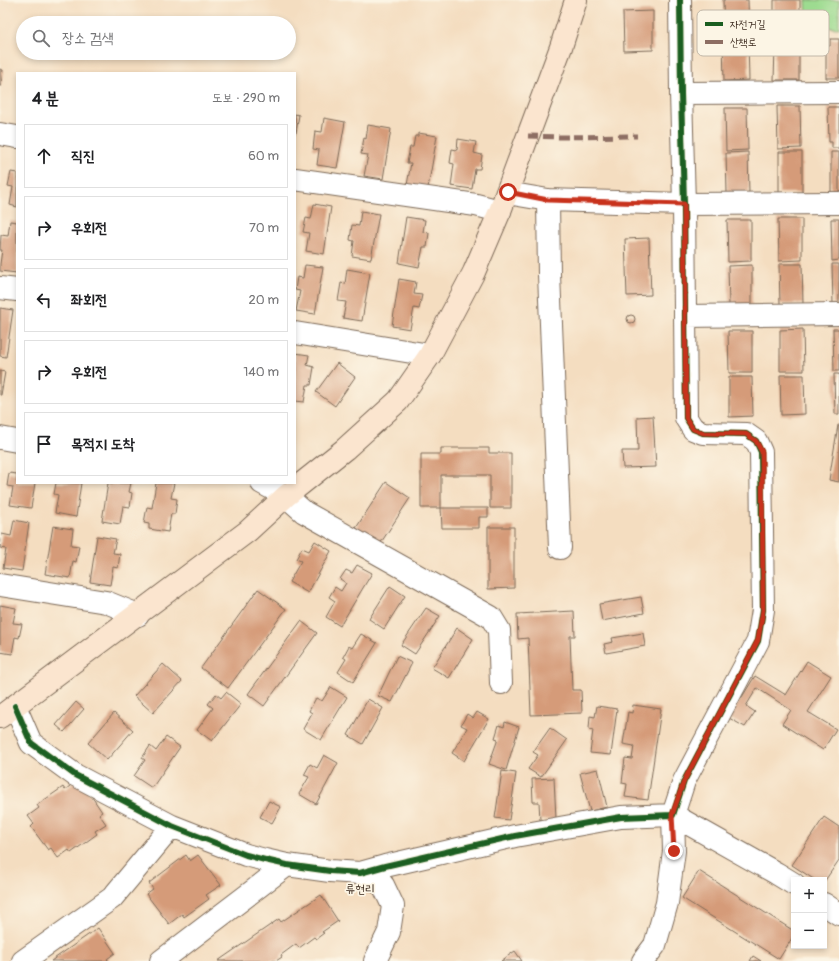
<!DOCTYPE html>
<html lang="ko">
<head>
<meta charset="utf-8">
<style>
	body { margin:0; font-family:Pangolin,"Poor Story",sans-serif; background:#f2f2f2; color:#202124 }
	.controls { position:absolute; right:12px; bottom:12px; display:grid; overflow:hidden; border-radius:0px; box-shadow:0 2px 6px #0003 }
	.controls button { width:36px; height:36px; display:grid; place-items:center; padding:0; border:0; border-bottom:1px solid #e0e0e0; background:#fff; color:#202124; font:20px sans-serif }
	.stop { position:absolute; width:12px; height:12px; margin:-9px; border:3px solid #c8321e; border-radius:50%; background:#fff }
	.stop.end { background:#c8321e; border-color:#fff; box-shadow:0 1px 4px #0008 }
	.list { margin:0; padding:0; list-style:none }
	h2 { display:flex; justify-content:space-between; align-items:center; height:52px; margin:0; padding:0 16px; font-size:17px }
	h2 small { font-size:13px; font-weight:400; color:#757577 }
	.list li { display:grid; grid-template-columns:26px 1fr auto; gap:12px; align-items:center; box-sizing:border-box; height:64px; margin:0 8px 8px; padding:0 8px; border:1px solid #e0e0e0; border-radius:0px }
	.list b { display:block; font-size:15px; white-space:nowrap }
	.list em { font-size:13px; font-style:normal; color:#757577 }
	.icon { flex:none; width:22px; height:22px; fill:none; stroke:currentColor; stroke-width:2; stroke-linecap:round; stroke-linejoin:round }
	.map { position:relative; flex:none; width:839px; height:961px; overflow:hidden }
	.search { position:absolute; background:#fff; box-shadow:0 2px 6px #0003; left:16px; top:16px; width:280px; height:44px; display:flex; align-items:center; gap:10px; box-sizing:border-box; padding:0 14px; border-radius:22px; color:#757577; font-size:15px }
	.panel { position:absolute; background:#fff; box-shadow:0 2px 6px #0003; left:16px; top:72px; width:280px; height:412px; border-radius:0px }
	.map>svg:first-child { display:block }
	.green { fill:#9ddb90; stroke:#6c8257 }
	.building { fill:#d59b79 }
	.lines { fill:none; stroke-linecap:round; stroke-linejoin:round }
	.minor-casing { stroke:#7c6957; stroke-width:24 }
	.secondary-casing { stroke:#7c6957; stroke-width:24 }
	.minor { stroke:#fff; stroke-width:22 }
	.secondary { stroke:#fbe5cf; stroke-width:22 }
	.quiet { stroke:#8d6e63; stroke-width:5; stroke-dasharray:10 5; stroke-linecap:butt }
	.cycleway-casing { stroke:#fcf5e5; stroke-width:8 }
	.cycleway { stroke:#1b5e20; stroke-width:6 }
	.route { stroke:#c8321e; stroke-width:5 }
	.labels { text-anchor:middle; stroke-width:3.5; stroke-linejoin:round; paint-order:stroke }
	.quarter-label { font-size:12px; fill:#3b2a1e; stroke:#fcf5e5 }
	.key { fill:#fcf5e5; stroke:#c2b8a9; stroke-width:1 }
	.key-label { font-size:11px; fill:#3b2a1e }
</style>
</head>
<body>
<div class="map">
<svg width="839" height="961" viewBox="0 0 839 961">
	<rect width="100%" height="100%" fill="#fcf5e5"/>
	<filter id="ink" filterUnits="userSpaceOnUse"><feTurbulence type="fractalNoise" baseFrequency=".025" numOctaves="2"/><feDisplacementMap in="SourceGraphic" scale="8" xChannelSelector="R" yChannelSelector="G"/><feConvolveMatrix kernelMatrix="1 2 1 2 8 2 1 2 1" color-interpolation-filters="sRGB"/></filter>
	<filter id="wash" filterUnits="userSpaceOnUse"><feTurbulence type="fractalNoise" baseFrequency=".012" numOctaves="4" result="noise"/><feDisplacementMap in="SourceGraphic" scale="16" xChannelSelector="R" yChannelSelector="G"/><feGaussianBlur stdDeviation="0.9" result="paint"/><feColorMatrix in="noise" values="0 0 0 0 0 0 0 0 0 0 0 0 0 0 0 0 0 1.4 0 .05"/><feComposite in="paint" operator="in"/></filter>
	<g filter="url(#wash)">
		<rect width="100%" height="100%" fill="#f4ddc0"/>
		<path class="green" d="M806 0H839V28L807 26Z"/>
		<g id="blocks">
			<path class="building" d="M723 0H748L749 36 724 37Z
				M774 0H800V37L777 36V29H774Z
				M653 11V50L624 51 623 12Z
				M830 39H839V78H826V46H830Z
				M777 40H799V80H774L775 47H777Z
				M723 41H748L749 80 724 81Z
				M0 69 3 70 1 86H0Z
				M777 106H800L801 148 778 149Z
				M828 107H839V148H832V142H829Z
				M725 108H747L748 150 726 151Z
				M295 114 299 115 296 133H295Z
				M324 118 345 122 337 168 317 165 319 150 313 149 315 131 322 132Z
				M368 125 391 129 383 179 364 176 368 155 361 154 364 138 366 139Z
				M418 133 437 136 428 188 407 185 411 163H407L410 147H413L415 136H418Z
				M458 139 476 142 474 153 482 155 480 169H475L472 189 451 186 454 164 450 163 452 149 457 150Z
				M748 152 749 193H727L726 153Z
				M779 152H802V193H779Z
				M831 152H839V192H831Z
				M11 172 17 173V207L10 205 13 187 8 186Z
				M314 204 331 207 324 254 306 251 309 233 303 232 306 218 311 219Z
				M361 211 379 214 371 259 352 256 354 241 350 240 352 225 359 226Z
				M406 217 425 220 423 232 429 233 427 247H423L419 267 399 263Z
				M778 219H802V260L779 261Z
				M831 219H839V260L832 261Z
				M727 220H751V261L728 262Z
				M10 221 17 222V273L0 271V264L2 250H0L1 235 8 236Z
				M649 238 651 295 627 296 625 239Z
				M779 264H802L803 304H780Z
				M832 264H839V304H833Z
				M305 265 323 267 315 314 296 311 300 291 295 290 297 277 303 278Z
				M752 265V305H729L728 266Z
				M347 269 370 273 362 321 343 318 346 302 338 301 341 283 345 284Z
				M399 279 416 282 414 294 422 295 419 309 414 308 410 329 392 326Z
				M0 308 13 310 6 357 0 356Z
				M627 319a4 4 0 1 1 8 0a4 4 0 1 1-8 0Z
				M803 329 804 371H780V330Z
				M833 329H839V371H834Z
				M728 331H752V373H729Z
				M295 353 309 355 307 365 314 367 311 385H307L304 402 295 401Z
				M337 363 355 377 335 406 316 392Z
				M0 371 5 372 1 395H0Z
				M834 374H839V414H835Z
				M780 375H804L805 414 781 415Z
				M729 377H752L753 416 729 417Z
				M653 416 656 467 623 468 622 451H638L637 417Z
				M838 425H839V482L829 480Z
				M441 448H489V453H511V508H490V475H441V508H421V454H441Z
				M9 473 17 474V483H35L31 508 10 505 13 487 7 486Z
				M386 482 410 498 380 544 356 528Z
				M56 483H81L76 517 55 513 58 495 54 494Z
				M108 483H131L129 492 132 493 130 507 123 506 120 524 102 521Z
				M156 483H174L171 498 177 499 175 514H171L168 532 149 529V524L144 523 147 507 152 508Z
				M441 508H488V517H479V528H442Z
				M14 520 29 523 22 571 3 568 6 549 0 548 2 534 11 536Z
				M53 526 73 529 71 545 79 546 76 562 73 561 70 578 45 574Z
				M488 527H514V588L488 589Z
				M97 536 116 539 113 553 120 554 118 568 113 567 110 585 90 582Z
				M315 541 331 551 308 593 289 582 301 561 296 559 302 548 309 551Z
				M357 565 372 573 340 626 326 617 335 601 329 597 335 587 341 591 346 583 340 579 346 570 352 573Z
				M390 586 405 596 384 629 369 619Z
				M258 589 286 609 228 688 201 668Z
				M641 597 644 613 602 621 599 604Z
				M0 605 16 608 13 623 22 624 19 638 15 637 12 654 0 652Z
				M426 608 440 616 415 654 401 645Z
				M574 611 575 636H570L572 690H581L582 713 531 715 528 638 518 639 517 614Z
				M301 621 317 633 264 706 248 694Z
				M457 628 473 639 449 678 432 668Z
				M643 633 645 646 606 653 604 644 613 642 612 638Z
				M361 634 377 643 353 682 338 672 346 659 343 657 349 646 352 648Z
				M397 656 412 663 392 702 378 696Z
				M807 661 831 676 808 712 836 729 823 750 782 724 791 710 757 688 746 706 755 712 745 727 729 718 755 676 786 695Z
				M163 664 182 681 153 713 134 696Z
				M331 687 347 697 321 740 303 729 312 713 309 711 316 698 322 701Z
				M226 692 241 704 212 741 197 730 213 708 208 704 216 694 221 698Z
				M368 699 383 708 363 744 348 735Z
				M76 702 84 709 64 732 56 725Z
				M633 705 661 709 648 800 625 797 627 784 622 783 625 758 632 759 634 746 623 744 628 712 632 713Z
				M597 706 617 709 611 755 590 753 593 730 589 729 590 716 595 717Z
				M477 712 489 719 464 761 452 753 467 728 461 725 467 714 473 718Z
				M114 713 133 730 107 760 88 743Z
				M505 722 519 727 506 770 489 764 498 739 495 738 499 725 504 727Z
				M550 728 567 740 541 777 528 769 538 755 533 752Z
				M166 737 180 747 152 788 134 776 145 760 142 758 150 746 156 751Z
				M324 755 338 763 316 804 299 794 309 777 304 775 310 764 317 768Z
				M598 769 607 807 590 811 580 773Z
				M502 771 516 773 509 820 495 818Z
				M554 778 556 819 540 820 539 802H533L532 779Z
				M76 781 86 788 102 812 99 814 106 824 95 831 97 834 71 853 69 850 58 858 51 848 48 850 31 827 34 824 28 816 39 808 37 805 63 787 65 790Z
				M269 801 281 807 272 823 260 817Z
				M824 817 839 827V860L824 882V880H815L792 865Z
				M186 855 190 861 198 855 221 885 206 895 209 899 184 917 182 914 169 924 146 894 153 889 149 883Z
				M699 871 794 931V935L779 959 682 898Z
				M321 895 338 921 322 932 324 933 316 939 314 937 299 948 296 944 281 955 282 957 276 961H218L279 919 281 922Z
				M98 928 115 953 107 959 109 961H51Z
				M515 951 522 961H501Z
				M753 956 761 961H750Z"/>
		</g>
	</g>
	<g filter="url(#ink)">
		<use href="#blocks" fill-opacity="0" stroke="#7c6957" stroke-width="1"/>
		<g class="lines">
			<defs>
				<path id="minor" d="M681 93 839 92
					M0 134 17 137
					M295 179 476 205 500 211
					M507 193 548 200 684 204 839 203
					M548 200 549 274 560 548
					M0 288 17 290
					M685 316 839 314
					M295 333 430 355
					M0 438 17 441
					M262 483 286 496 304 512 491 617 499 630 501 683
					M0 585 106 602 138 615
					M15 706 31 743 75 775 172 826 246 855 265 860 287 865 330 871 360 873 385 866 515 836 621 817 673 815 684 781 758 641 763 610 761 452 756 441 746 434 703 433 693 429 686 418 684 204 681 93 680 0
					M673 815 776 873 794 884
					M360 873 383 885 393 906 389 932 375 961
					M824 904 839 914
					M23 961 112 898 172 826
					M161 961 287 865
					M643 961 655 945 667 903 674 851 673 815"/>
				<path id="secondary" d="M0 717 248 531 286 496 345 449 398 401 430 355 474 272 500 211 561 47 576 0"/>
			</defs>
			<use href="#minor" class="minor-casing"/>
			<use href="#secondary" class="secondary-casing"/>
			<use href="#minor" class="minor"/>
			<use href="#secondary" class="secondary"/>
			<path class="quiet" d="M528 136 562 137 637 136"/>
			<defs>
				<path id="cycleway" d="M15 706 31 743 75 775 172 826 246 855 265 860 287 865 330 871 360 873 385 866 515 836 621 817 673 815 684 781 758 641 763 610 761 452 756 441 746 434 703 433 693 429 686 418 684 204 681 93 680 0"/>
			</defs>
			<use href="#cycleway" class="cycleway-casing"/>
			<use href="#cycleway" class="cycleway"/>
		</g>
	</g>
	<g class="lines" filter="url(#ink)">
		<path class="route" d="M508 192 548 200 684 204 686 418 693 429 703 433 746 434 756 441 762 452 763 610 758 640 684 781 672 815 674 851"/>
	</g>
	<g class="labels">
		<g class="quarter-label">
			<text x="360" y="893">류현리</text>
		</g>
	</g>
	<rect x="697" y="10" width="132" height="46" rx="6" class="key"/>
	<rect x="705" y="22" width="18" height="4" fill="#1b5e20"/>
	<rect x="705" y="40" width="18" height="4" fill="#8d6e63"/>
	<g class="key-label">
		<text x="730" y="28">자전거길</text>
		<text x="730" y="46">산책로</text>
	</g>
</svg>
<div class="controls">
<button>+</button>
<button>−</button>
</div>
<div class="stop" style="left:508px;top:192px"></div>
<div class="stop end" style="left:674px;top:851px"></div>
<div class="search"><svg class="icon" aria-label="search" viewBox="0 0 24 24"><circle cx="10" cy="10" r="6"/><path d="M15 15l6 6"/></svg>장소 검색</div>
<section class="panel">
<h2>4 분<small>도보 · 290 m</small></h2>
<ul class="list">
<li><svg class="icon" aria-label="ahead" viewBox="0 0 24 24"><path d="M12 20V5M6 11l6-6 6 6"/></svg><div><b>직진</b></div><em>60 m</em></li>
<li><svg class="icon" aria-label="right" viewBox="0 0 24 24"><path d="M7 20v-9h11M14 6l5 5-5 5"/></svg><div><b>우회전</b></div><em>70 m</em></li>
<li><svg class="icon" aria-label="left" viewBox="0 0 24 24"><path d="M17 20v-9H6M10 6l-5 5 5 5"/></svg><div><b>좌회전</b></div><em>20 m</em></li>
<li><svg class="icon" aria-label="right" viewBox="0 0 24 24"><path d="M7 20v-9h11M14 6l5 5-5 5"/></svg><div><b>우회전</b></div><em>140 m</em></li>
<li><svg class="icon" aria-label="arrive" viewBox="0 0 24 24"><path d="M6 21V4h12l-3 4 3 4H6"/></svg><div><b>목적지 도착</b></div></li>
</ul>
</section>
</div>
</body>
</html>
